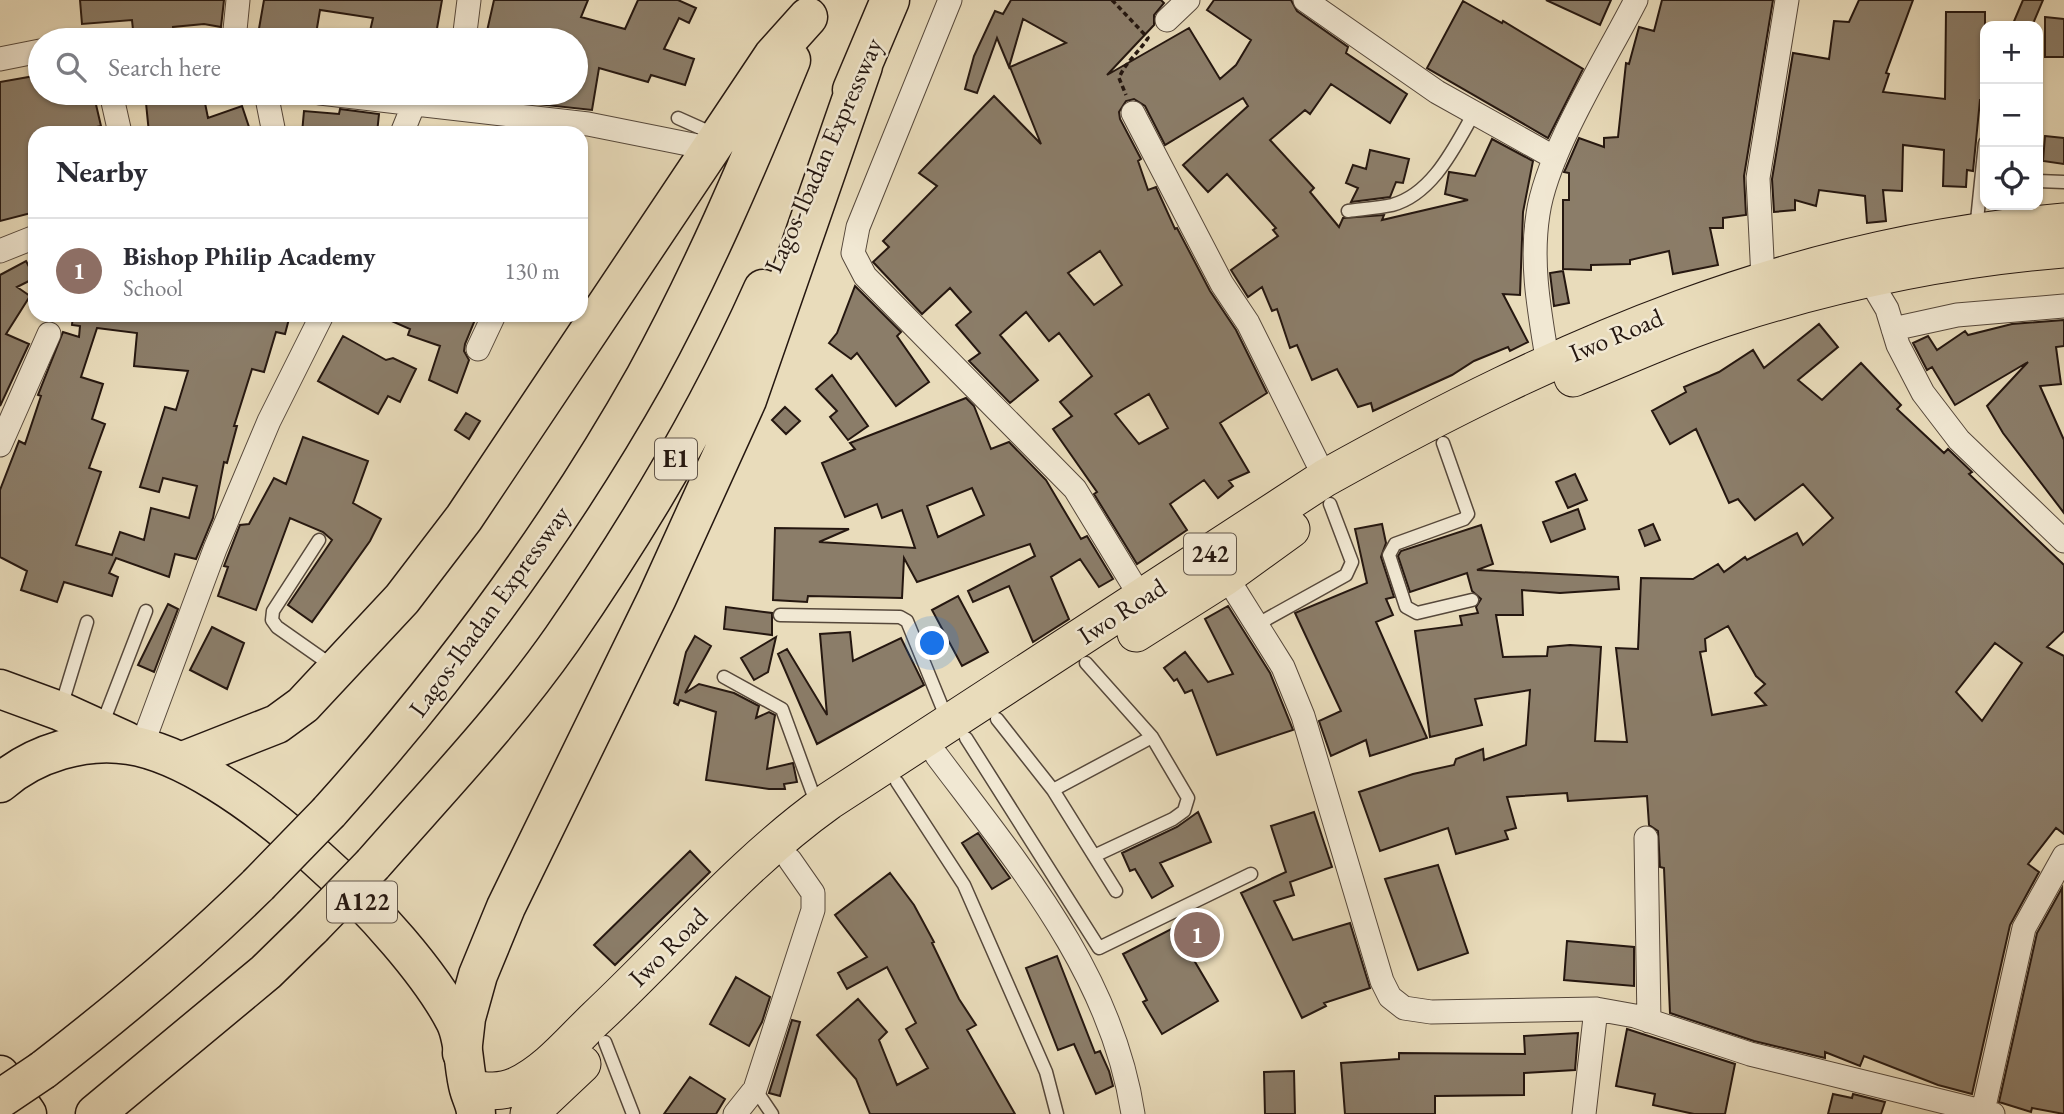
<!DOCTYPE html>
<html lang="en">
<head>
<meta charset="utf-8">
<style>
	body { margin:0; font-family:"EB Garamond",serif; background:#f2f2f3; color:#2b2b33 }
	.controls { position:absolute; right:21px; top:21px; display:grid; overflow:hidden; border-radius:14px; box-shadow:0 2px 5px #0004 }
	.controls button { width:63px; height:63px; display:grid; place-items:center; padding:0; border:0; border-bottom:2px solid #e1e1e2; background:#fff; color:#2b2b33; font:35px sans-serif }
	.you { position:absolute; left:933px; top:644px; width:24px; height:24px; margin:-18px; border:5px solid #fff; border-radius:50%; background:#1a73e8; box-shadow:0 0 0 10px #1a73e833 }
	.badge { display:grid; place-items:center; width:46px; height:46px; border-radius:50%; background:#d93025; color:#fff; font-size:23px; font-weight:700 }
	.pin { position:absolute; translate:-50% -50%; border:4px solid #fff; box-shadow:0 2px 7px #0006 }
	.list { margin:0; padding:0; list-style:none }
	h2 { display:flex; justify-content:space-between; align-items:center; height:91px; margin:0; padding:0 28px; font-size:30px }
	h2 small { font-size:23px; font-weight:400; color:#7c7c81 }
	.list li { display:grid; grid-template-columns:46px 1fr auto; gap:21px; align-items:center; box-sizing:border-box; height:105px; padding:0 28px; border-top:2px solid #e1e1e2 }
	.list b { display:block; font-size:26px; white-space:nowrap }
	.list p { margin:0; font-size:23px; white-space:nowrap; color:#7c7c81 }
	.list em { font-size:23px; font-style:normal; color:#7c7c81 }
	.icon { flex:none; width:38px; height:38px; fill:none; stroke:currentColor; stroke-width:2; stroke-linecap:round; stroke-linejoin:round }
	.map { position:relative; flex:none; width:2064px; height:1114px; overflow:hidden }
	.search { position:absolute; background:#fff; box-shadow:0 2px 5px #0004; left:28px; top:28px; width:560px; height:77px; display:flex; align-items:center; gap:18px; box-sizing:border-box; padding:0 24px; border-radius:38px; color:#7c7c81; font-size:26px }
	.panel { position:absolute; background:#fff; box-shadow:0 2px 5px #0004; left:28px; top:126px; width:560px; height:196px; border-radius:21px }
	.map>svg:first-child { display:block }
	.building { fill:#8b7d69; stroke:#251710; stroke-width:2; fill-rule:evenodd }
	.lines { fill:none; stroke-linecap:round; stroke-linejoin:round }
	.service-casing { stroke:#56483b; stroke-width:15 }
	.minor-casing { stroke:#56483b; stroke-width:25 }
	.primary-casing { stroke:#251710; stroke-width:39 }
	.trunk-casing { stroke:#251710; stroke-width:41 }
	.motorway-casing { stroke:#251710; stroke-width:41 }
	.path { stroke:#251710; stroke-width:3.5; stroke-dasharray:5 3.5; stroke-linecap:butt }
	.service { stroke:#f1e8d3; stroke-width:12 }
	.minor { stroke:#f1e8d3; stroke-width:23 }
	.primary { stroke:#e9dcbb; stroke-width:37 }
	.trunk { stroke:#e9dcbb; stroke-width:38 }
	.motorway { stroke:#e9dcbb; stroke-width:38 }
	.motorway-bridge-casing { stroke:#251710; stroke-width:41; stroke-linecap:butt }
	.motorway-bridge { stroke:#e9dcbb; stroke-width:38 }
	.labels { text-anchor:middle; stroke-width:5; stroke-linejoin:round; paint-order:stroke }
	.shield { fill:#f1e8d3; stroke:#62564a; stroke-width:2 }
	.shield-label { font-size:24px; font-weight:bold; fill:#251710 }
	.street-label { font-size:26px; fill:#251710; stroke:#f1e8d3 }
</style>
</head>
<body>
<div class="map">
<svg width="2064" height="1114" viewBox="0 0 2064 1114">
	<rect width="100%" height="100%" fill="#e9dcbb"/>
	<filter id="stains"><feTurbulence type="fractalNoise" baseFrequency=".00286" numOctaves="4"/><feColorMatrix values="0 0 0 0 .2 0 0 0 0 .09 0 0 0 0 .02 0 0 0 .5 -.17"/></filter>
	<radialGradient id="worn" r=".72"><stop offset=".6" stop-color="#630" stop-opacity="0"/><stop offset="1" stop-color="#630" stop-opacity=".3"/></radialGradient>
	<path class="building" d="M80 0H224L221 27 204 24 173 27 174 40H147L145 29 133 30 132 20 82 24Z
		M264 0H442L435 40H368L373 18 320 10 315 40H257Z
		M494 0H588L581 17 625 29 638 0H678L696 8 689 23 679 18 664 49 694 59 685 85 651 75 648 82 599 68 592 110 527 103 531 93H576V40H485Z
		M1011 0H1161L1164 3 1154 15V25L1107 75 1189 28 1220 79 1236 65 1251 40 1207 10 1214 0H1291L1297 11 1348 47 1346 53 1407 94 1390 123 1331 84 1310 114 1305 110 1270 140 1314 188 1310 192 1339 227 1343 218 1384 215 1382 220 1468 200 1445 194 1449 172 1475 176 1492 139 1533 161 1523 212 1520 295 1503 294 1528 342 1510 351 1508 347 1474 361 1452 375 1373 411 1371 403 1358 407 1337 369 1312 380 1297 345 1290 348 1277 309 1272 311 1262 287 1248 297 1231 270 1278 236 1273 230 1276 228 1227 174 1208 192 1183 165 1248 106 1243 98 1165 145 1145 106 1134 99 1126 101 1119 112 1120 119 1141 159 1138 161 1148 190 1156 187 1175 229 1177 228 1210 291 1236 330 1267 393 1220 423 1249 472 1229 481 1233 486 1218 498 1204 480 1170 504 1187 530 1137 564 1094 494 1097 492 1053 429 1072 416 1060 402 1092 376 1059 333 1049 341 1026 312 1000 335 1038 380 1010 403 969 361 980 353 956 325 971 312 950 288 922 314 873 262 889 247 883 241 937 186 919 173 994 96 1041 144 1010 67 1066 43 1023 19 1009 67 997 38 977 93 965 89 974 56 995 11 1003 14ZM1100 251 1122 285 1094 305 1068 273ZM1149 394 1168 428 1139 444 1115 414Z
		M1546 0H1611L1600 25Z
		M1662 0H1773L1744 176 1746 215 1723 218V228H1710L1718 265 1673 274 1669 251 1630 260V264L1591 265V270L1563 269V200H1569V173L1564 172 1566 168 1579 138 1604 147V138L1618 137 1626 63 1629 64 1639 27 1654 31Z
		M1859 0H1913L1886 73 1889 74 1883 92 1945 99 1946 12H1985V100H1980L1973 171 1967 170 1966 187 1943 186 1944 150 1903 145 1902 191 1883 190 1886 221 1867 223 1865 196 1819 190 1816 206 1795 200V210L1774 212 1772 179 1793 53 1829 59 1834 21 1849 22Z
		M2023 0H2043L2032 26H2012Z
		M1463 1 1502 23 1503 21 1583 69 1548 138 1427 68Z
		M2045 17 2064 19V57H2045Z
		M40 75V93H77L78 100 94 96 101 126 87 129 88 133H35V212L0 221V82Z
		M145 93H203L208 118 242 106 251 133H149Z
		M340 109 379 114 377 133H302L304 111 339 114Z
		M2045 136 2064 138V164L2043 161Z
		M1370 150 1409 159 1403 183 1396 182 1390 197 1351 202 1358 188 1346 183 1353 165 1366 169Z
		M26 261 35 278 17 287 30 296 6 334 29 344 0 406V275Z
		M1563 271 1569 303 1554 306 1550 273Z
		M855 286 901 332 897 336 929 382 896 406 857 353 851 359 829 343 837 333Z
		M73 315H290L285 334 276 332 264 372 252 369 234 426H237L227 463 224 462 213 518 196 559 175 554 169 577 116 558 109 573 118 577 112 596 64 582 57 602 21 590 27 571 0 557V490L19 441 25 444 41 396 38 395 63 332 79 337 80 326 72 325ZM97 328 137 333 134 366 188 371 176 410 165 407 140 487 159 492 163 478 197 486 189 518 151 508 144 540 120 532 112 555 76 545 101 472 89 468 105 424 92 419 103 384 81 377Z
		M378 315H477L465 344 464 351 469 360 457 393 429 380 440 346 408 335 410 329Z
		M2064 320V346L2056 347 2061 384 2040 386 2064 440V513L2003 433 1987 406 2028 362 1955 405 1932 367 1927 370 1913 343 1928 336 1937 350 1965 331 1968 335 2012 324Z
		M1819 324 1838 347 1798 380 1822 400 1861 363 1901 405 1897 409 1944 453 1948 449 1972 472 1969 474 2064 565V631L2047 647 2064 656V834L2056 828 2028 864 2039 872 2010 925 1972 1094 1938 1085 1864 1056 1860 1066 1825 1052V1058L1754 1041 1670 1013 1664 868 1660 867 1658 831 1649 825 1647 796 1568 801 1567 793 1507 797 1516 828 1505 831 1508 839 1456 854 1448 828 1380 851 1359 792 1413 774 1454 765 1456 759 1483 749 1484 760 1526 745 1530 690 1475 699 1482 725 1430 737 1415 631 1462 625 1460 616 1478 613 1476 607 1481 599 1472 591 1467 573 1410 592 1398 556 1401 551 1481 525 1493 564 1477 570 1618 577 1619 589 1560 593 1522 590 1523 615H1496L1503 657 1547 656 1548 647 1570 645 1601 647 1595 741 1627 742 1616 648 1638 649 1641 578 1693 579 1718 564 1724 572 1745 557 1747 560 1797 533 1803 545 1833 518 1803 484 1755 520 1738 499 1729 503 1696 429 1670 444 1652 411 1686 392 1684 387 1719 372 1753 350 1764 368ZM1728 626 1756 676 1765 684 1755 693 1766 705 1712 715 1700 652 1706 651 1705 639ZM1995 643 2022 663 1982 721 1956 692Z
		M343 336 386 360 393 358 416 369 400 402 388 396 378 414 318 381Z
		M832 375 868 426 848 440 830 417 837 411 816 389Z
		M966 398 974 406 991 449 1009 442 1046 480 1081 539 1087 536 1113 579 1099 587 1080 559 1051 577 1069 619 1033 642 1009 586 973 602 968 591 1035 556 1030 544 917 582 904 558 902 598 808 596 807 602 773 600 775 528 849 529 819 542 915 548 902 510 882 518 877 504 845 517 822 463 855 449 850 443ZM972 488 984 515 938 537 927 506Z
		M785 407 800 421 786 434 772 420Z
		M466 413 480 421 469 439 455 430Z
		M303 437 368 461 353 503 381 519 370 541 312 622 288 605 332 540 323 532 290 518 256 610 218 596 228 567 224 566 240 525 249 524 274 478 286 484Z
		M1575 474 1587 500 1568 508 1556 482Z
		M1578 509 1585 529 1551 542 1543 522Z
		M1382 524 1386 543 1381 557 1394 597 1386 599 1393 615 1376 622 1427 738 1370 756 1366 740 1331 756 1319 721 1341 711 1295 613 1367 583 1355 529Z
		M1653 524 1660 540 1645 546 1639 530Z
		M958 596 988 652 962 666 932 610Z
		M168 604 178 609 154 672 138 665Z
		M1228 606 1270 673 1293 730 1217 755 1192 690 1185 693 1177 679 1174 681 1164 668 1185 652 1208 682 1233 674 1205 619Z
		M726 607 772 613V635L724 629Z
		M212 627 244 643 227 689 190 670Z
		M850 632 853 661 901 638 924 685 817 744 778 654 787 649 827 715 820 634Z
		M695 636 711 646 685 693 699 684 734 693 759 706 756 718 769 712 775 715 767 769 793 763 797 782 784 784 785 789H769L706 780 716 712 680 700 678 705 674 703 686 652Z
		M776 637 768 672 754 680 741 658Z
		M1198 812 1211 842 1160 863 1173 886 1152 898 1135 869 1130 871 1122 853 1177 827Z
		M1314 812 1332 867 1290 882 1294 895 1274 901 1293 940 1350 923 1370 988 1324 1003 1326 1006 1302 1018 1241 893 1286 872 1271 826Z
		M978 833 1010 878 992 889 962 843Z
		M690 851 710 872 615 965 594 945Z
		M1438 865 1468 953 1418 970 1385 879Z
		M890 873 914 905 934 942 932 943 959 999 976 1025 967 1030 1015 1114H870L856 1079 817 1035 858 999 887 1032 879 1040 897 1085 928 1068 906 1029 916 1023 887 967 847 989 838 973 867 957 835 915Z
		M2062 888 2064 1114 2032 1108 2031 1112 1999 1102 2037 933Z
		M1179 925 1191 948 1188 950 1218 1001 1162 1034 1143 1002 1147 1000 1123 954Z
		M1567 941 1634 947V986L1564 980Z
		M1057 956 1095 1053 1100 1051 1109 1071 1113 1086 1096 1094 1074 1044 1058 1050 1026 968Z
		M736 977 770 997 762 1022 749 1046 710 1024Z
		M792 1020 800 1022 780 1096 769 1093Z
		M1627 1029 1735 1064 1725 1114H1694L1653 1105 1655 1094 1616 1086Z
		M1578 1033 1575 1070 1524 1073V1095L1435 1096V1114H1345L1341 1063 1399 1059V1053L1525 1054 1524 1036Z
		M1294 1071 1295 1114H1265L1264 1072Z
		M690 1077 725 1099 716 1114H664Z
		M1833 1094 1852 1098 1853 1094 1885 1102 1881 1114H1828Z"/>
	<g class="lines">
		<defs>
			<path id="service" d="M678 118 716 135
				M2038 181 2064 182
				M1348 211C1363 209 1378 208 1392 205 1433 194 1455 146 1474 113
				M1976 230 1985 143
				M1443 443 1468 514 1464 519 1395 544 1389 555 1406 607 1417 613 1472 600
				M319 540 273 611 272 620 277 627 334 667
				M780 615 900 617 907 621 947 719
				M1256 625 1346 575 1352 562 1330 504
				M1086 663 1152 737 1188 798 1184 811 1173 819 1094 856
				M724 677 782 709 817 805
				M61 707 87 622
				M997 719 1053 790 1116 891
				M102 725 146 611
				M966 738 1099 948 1251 874
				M897 782 964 885 1046 1072 1057 1114
				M1053 790 1152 737
				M605 1042 633 1114
				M755 1089 772 1114"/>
			<path id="minor" d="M950 0 858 227 853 253 865 276 1075 489 1142 599
				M1305 0 1437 92 1555 158
				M1167 20 1188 0
				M234 40 238 0
				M464 40 469 0
				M0 59 40 51
				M111 93 120 133
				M266 93 274 133
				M320 93 588 124 713 149
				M1133 113 1222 284 1248 323 1325 478
				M402 133 413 106
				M0 251 35 237
				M1868 277 1887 309 1898 345 1923 393 1959 440 2064 541
				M1763 279 1758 178 1787 0
				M1893 329 1957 315 2064 306
				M478 349 494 315
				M1548 364C1540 314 1530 265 1538 214 1547 152 1606 59 1636 0
				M0 445 49 334
				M1226 576 1283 667 1303 716 1382 981 1390 997 1404 1008 1431 1012 1596 1009 1635 1016 1750 1054 1993 1114
				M141 748 215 549 269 421 322 315
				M937 756C1019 865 1112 975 1133 1114
				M1646 838 1649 1021
				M1983 1111 2024 928 2064 856
				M735 1114 755 1089 813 910V893L790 860
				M1584 1114 1596 1009"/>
			<path id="primary" d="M1573 378C1627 356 1681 331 1736 314 1844 280 1952 258 2064 249
				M1136 633 1226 576 1291 529
				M469 1089C485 1091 501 1093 516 1086 547 1072 572 1041 596 1018 674 945 742 863 829 801L1325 478C1564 345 1788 246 2064 222
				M529 1114 582 1064"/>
			<path id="trunk" d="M0 689 60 711 126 741
				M0 783C34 753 85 738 129 745 232 760 408 930 455 1021 465 1041 463 1068 469 1089 471 1097 476 1105 476 1114
				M0 1075 27 1114"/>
			<path id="motorway" d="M852 90 890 0
				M183 761 277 724 303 705 402 599 464 518 773 56 808 17
				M329 812C449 678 556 535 645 377 701 275 747 168 791 60
				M373 864C437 791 506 719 562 639 638 529 708 412 763 289
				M462 1053 466 1018 478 975 506 907 657 598 747 400 863 66
				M43 1070C118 1012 190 952 258 885
				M95 1114 266 972 312 927"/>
		</defs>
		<use href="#service" class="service-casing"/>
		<use href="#minor" class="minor-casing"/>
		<use href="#primary" class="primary-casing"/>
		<use href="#trunk" class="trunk-casing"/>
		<use href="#motorway" class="motorway-casing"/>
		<path class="path" d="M1112 0 1148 38C1139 52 1125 63 1119 78L1126 95"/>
		<use href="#service" class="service"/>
		<use href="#minor" class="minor"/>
		<use href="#primary" class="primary"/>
		<use href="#trunk" class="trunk"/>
		<use href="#motorway" class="motorway"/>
		<defs>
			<path id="motorway-bridge" d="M258 885 329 812
				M312 927 373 864
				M0 1099 43 1070"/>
		</defs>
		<use href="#motorway-bridge" class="motorway-bridge-casing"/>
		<use href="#motorway-bridge" class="motorway-bridge"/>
	</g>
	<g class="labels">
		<g class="shield">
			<rect x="655" y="438.5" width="42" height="41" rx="5"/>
			<rect x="1184" y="533.5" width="52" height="41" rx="5"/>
			<rect x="327" y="881.5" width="70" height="41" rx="5"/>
		</g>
		<g class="shield-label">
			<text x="676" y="467">E1</text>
			<text x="1210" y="562">242</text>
			<text x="362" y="910">A122</text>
		</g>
		<g class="street-label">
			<text transform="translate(823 155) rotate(-66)" y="9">Lagos-Ibadan Expressway</text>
			<text transform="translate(1616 335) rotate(-23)" y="9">Iwo Road</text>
			<text transform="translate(489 611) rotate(-54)" y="9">Lagos-Ibadan Expressway</text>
			<text transform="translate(1122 611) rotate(-33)" y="9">Iwo Road</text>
			<text transform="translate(668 947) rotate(-45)" y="9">Iwo Road</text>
		</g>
	</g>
	<rect width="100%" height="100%" filter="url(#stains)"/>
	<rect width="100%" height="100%" fill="url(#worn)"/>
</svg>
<div class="controls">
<button>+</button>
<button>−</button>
<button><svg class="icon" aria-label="locate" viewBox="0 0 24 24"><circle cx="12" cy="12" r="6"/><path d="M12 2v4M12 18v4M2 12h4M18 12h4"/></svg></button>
</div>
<div class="you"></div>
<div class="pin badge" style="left:1197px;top:935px;background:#8d6e63">1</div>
<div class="search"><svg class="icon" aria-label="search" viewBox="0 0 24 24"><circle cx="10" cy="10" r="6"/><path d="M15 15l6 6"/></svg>Search here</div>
<section class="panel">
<h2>Nearby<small></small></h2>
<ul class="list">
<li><span class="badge" style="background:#8d6e63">1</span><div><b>Bishop Philip Academy</b><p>School</p></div><em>130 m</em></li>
</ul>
</section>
</div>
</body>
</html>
